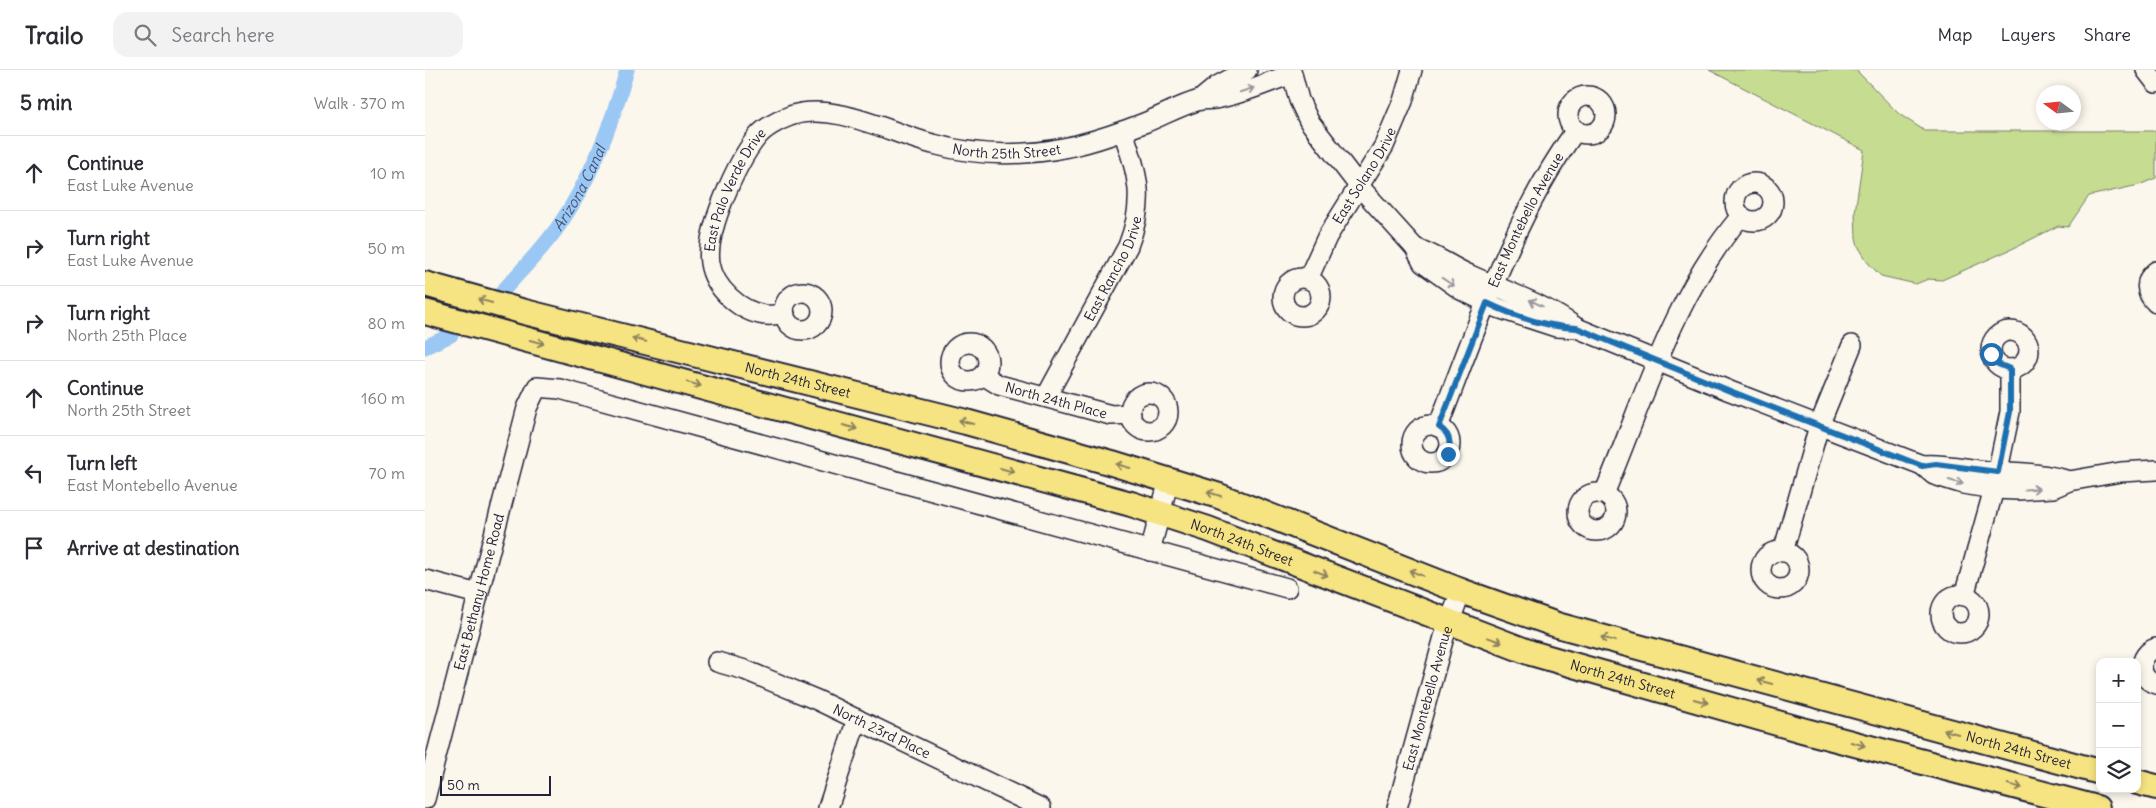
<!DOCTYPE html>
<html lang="en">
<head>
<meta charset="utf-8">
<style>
	body { margin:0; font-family:Delius,sans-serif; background:#f2f2f3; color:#2b2b33 }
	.controls { position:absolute; right:15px; bottom:15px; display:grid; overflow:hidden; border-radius:10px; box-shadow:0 2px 8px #0003 }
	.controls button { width:45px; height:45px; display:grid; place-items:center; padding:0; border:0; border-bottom:1px solid #e1e1e2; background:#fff; color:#2b2b33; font:25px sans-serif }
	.compass { position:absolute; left:1611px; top:15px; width:45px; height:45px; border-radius:50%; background:#fff; box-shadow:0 2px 8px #0003; rotate:285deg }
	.scale { position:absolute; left:15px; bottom:12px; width:111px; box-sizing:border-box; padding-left:5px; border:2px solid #22223b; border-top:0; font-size:14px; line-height:18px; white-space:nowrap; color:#22223b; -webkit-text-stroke:4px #fbf7ec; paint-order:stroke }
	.stop { position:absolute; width:15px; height:15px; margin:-11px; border:4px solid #1f6fb2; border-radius:50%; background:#fff }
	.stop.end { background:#1f6fb2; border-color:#fff; box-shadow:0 1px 5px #0008 }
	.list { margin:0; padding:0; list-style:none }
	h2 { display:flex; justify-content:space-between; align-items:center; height:65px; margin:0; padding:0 20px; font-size:21px }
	h2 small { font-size:16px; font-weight:400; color:#7c7c81 }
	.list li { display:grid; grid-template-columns:32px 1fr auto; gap:15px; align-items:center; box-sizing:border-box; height:75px; padding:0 20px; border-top:1px solid #e1e1e2 }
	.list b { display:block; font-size:19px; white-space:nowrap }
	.list p { margin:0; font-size:16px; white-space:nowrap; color:#7c7c81 }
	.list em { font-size:16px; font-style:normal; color:#7c7c81 }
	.icon { flex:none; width:28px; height:28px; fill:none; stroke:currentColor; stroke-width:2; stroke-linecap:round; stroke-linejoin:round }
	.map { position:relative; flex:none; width:1731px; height:738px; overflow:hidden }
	header { display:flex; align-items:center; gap:30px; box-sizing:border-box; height:70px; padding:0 25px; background:#fff; border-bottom:1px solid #e1e1e2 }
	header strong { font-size:24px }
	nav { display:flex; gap:28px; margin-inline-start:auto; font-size:18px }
	.search { width:350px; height:45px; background:#f2f2f3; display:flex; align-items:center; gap:12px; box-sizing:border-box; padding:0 18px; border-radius:15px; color:#7c7c81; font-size:19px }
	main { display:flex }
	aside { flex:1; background:#fff }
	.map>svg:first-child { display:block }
	.green { fill:#c5dc91; stroke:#747f66 }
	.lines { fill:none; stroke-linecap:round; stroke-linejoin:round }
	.canal { stroke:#9ac7f4; stroke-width:15 }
	.minor-casing { stroke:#22223b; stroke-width:22 }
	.major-casing { stroke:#22223b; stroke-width:28 }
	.minor { stroke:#fbf7ec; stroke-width:19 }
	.major { stroke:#f6e381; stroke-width:24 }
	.oneway { stroke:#99979c }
	.oneway2 { stroke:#8c825e }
	.route { stroke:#1f6fb2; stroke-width:6 }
	.labels { text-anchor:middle; stroke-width:4; stroke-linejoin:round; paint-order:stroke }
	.street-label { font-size:14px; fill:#22223b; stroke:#fbf7ec }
	.water-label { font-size:15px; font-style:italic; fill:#465472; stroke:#fbf7ec }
</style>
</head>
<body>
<header>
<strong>Trailo</strong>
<div class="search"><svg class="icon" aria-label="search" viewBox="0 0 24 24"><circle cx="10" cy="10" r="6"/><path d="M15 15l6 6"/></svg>Search here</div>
<nav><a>Map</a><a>Layers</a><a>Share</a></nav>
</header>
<main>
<aside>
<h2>5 min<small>Walk · 370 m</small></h2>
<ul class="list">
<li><svg class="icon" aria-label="ahead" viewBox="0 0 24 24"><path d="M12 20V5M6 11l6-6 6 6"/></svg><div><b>Continue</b><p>East Luke Avenue</p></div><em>10 m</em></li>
<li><svg class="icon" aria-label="right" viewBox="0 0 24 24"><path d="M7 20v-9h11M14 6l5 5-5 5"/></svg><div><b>Turn right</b><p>East Luke Avenue</p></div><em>50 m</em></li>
<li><svg class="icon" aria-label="right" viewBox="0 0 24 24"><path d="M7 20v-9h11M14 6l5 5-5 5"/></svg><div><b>Turn right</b><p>North 25th Place</p></div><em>80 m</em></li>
<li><svg class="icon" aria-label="ahead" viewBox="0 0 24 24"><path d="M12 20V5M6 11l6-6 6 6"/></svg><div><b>Continue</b><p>North 25th Street</p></div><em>160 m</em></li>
<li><svg class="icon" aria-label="left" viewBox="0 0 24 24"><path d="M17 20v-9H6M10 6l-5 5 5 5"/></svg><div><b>Turn left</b><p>East Montebello Avenue</p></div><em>70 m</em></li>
<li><svg class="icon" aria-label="arrive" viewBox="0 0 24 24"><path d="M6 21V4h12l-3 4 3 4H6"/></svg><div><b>Arrive at destination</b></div></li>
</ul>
</aside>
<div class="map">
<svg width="1731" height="738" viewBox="0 0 1731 738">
	<rect width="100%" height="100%" fill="#fbf7ec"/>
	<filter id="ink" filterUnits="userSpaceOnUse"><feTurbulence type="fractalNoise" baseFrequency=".02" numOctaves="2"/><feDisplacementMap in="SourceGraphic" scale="10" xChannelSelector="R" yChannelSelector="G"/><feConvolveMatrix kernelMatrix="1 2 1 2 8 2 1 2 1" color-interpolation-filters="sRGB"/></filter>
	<g filter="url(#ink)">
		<path class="green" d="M1284 0H1431L1474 44 1500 61H1731V108L1714 115 1664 126 1643 157 1633 156 1589 178 1517 210 1503 209 1491 214 1456 206 1444 194 1433 176 1431 168 1430 142 1439 80Z"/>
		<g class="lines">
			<g class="canal">
				<path id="s1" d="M78 221C97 199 119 178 135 154 167 107 187 54 202 0"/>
				<path d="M0 277 26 265"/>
			</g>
			<defs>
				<g id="minor">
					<path d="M866 0 874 30 884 51 934 116 990 178 998 193 1036 220 1073 238 1131 257 1152 258"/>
					<path d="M1721 0 1731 13"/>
					<circle cx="1162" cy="45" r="19"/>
					<path d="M775 30 792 16 822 0"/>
					<circle cx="1329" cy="132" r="19"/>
					<path d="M990 178C1010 184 1026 197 1045 205 1082 222 1120 234 1152 258L1305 321 1497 395 1509 405 1538 414 1569 419 1592 420 1628 418 1644 411 1696 402 1731 400"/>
					<path d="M1731 201C1719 210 1720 223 1731 233"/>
					<circle cx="877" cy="227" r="19"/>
					<path id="s2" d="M883 209 902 167 959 76 978 31 987 0"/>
					<circle cx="378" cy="241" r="19"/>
					<path id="s3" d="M360 244C353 244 346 246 340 245 315 242 289 218 285 193 280 161 312 92 332 67 339 58 354 50 365 46 410 31 464 63 508 74 537 82 570 85 600 83 641 81 681 68 719 53 737 46 756 35 775 30 782 29 789 30 795 28 820 23 843 12 867 4"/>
					<circle cx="1585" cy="280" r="19"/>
					<circle cx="544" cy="292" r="19"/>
					<path id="s4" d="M558 305 574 315 686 345 706 344"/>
					<circle cx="724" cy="342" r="19"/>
					<path id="s5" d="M621 327 703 176C721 130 713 106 698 61"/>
					<circle cx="1006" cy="374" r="19"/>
					<path id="s6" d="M1013 357C1052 257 1088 147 1151 60"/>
					<path d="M1497 395C1520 393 1541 399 1563 401 1590 403 1617 402 1644 411"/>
					<circle cx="1172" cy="442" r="19"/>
					<path d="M1179 424C1219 329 1248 226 1316 146"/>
					<path d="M725 481 744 410"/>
					<circle cx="1355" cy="500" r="19"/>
					<path d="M1358 482 1394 356 1427 275"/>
					<path d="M0 510 53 524"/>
					<circle cx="1535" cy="544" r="19"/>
					<path d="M1539 526 1569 419 1585 342V299"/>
					<path d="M1731 578C1713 584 1712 609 1731 614"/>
					<path id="s7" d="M292 592 320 600 392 630 616 738"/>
					<path id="s8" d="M0 729 102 338 112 317 135 319 862 518"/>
					<path d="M403 738 432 649"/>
					<path id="s9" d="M972 738 1019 567 1036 521"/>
				</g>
				<g id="major">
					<path id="s10" d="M0 214 96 241 541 352 687 393 794 426 1036 521 1132 555 1675 702"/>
					<path id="s11" d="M0 242 706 434 783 459 1106 583 1377 660 1672 738"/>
					<path d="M1712 712 1731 717"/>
				</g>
			</defs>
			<use href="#minor" class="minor-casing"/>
			<use href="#major" class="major-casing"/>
			<use href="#minor" class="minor"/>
			<use href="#major" class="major"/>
		</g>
		<defs><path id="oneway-shaft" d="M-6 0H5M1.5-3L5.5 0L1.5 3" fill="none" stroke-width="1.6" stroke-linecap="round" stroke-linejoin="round" transform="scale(1.25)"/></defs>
		<g class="oneway">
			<use href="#oneway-shaft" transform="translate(822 20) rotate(-18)"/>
			<use href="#oneway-shaft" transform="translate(1023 212) rotate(34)"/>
			<use href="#oneway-shaft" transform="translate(1111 233) rotate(-154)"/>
			<use href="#oneway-shaft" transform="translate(1531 412) rotate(16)"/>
			<use href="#oneway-shaft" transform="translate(1607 419) rotate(-4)"/>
		</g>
		<g class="oneway2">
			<use href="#oneway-shaft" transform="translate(60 231) rotate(-165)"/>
			<use href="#oneway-shaft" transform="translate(214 270) rotate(-166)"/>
			<use href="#oneway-shaft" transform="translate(112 272) rotate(15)"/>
			<use href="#oneway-shaft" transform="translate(269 314) rotate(15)"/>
			<use href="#oneway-shaft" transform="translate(541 352) rotate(-165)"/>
			<use href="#oneway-shaft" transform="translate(425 357) rotate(15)"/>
			<use href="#oneway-shaft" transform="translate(698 396) rotate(-164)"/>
			<use href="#oneway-shaft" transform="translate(582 400) rotate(16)"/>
			<use href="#oneway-shaft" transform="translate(789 424) rotate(-162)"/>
			<use href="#oneway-shaft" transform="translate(896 503) rotate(21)"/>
			<use href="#oneway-shaft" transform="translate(991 503) rotate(-158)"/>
			<use href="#oneway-shaft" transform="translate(1183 569) rotate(-165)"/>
			<use href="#oneway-shaft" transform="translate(1070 570) rotate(20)"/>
			<use href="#oneway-shaft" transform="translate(1340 612) rotate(-165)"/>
			<use href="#oneway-shaft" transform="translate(1276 631) rotate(16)"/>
			<use href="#oneway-shaft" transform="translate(1526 662) rotate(-165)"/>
			<use href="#oneway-shaft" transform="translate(1433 674) rotate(15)"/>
			<use href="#oneway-shaft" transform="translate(1590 716) rotate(15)"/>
		</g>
	</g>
	<g class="lines" filter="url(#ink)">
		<path class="route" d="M1023 384C1027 372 1024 363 1014 357L1062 233C1091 247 1121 257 1152 258L1305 321 1497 396 1511 394 1573 402 1585 342V299L1573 294 1566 284"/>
	</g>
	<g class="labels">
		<g class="street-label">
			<text dy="5" stroke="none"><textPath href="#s3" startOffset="499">North 25th Street</textPath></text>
			<text dy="5" stroke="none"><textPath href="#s2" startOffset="118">East Solano Drive</textPath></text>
			<text dy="5" stroke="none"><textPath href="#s3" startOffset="179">East Palo Verde Drive</textPath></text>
			<text dy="5" stroke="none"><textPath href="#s6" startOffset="225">East Montebello Avenue</textPath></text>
			<text dy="5" stroke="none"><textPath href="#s5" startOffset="145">East Rancho Drive</textPath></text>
			<text dy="5" stroke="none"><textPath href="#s10" startOffset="385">North 24th Street</textPath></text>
			<text dy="5" stroke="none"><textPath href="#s4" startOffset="78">North 24th Place</textPath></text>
			<text dy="5" stroke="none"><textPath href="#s11" startOffset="849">North 24th Street</textPath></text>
			<text dy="5" stroke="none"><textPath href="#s8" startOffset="214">East Bethany Home Road</textPath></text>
			<text dy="5" stroke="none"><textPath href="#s11" startOffset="1254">North 24th Street</textPath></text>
			<text dy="5" stroke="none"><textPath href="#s9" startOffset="114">East Montebello Avenue</textPath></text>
			<text dy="5" stroke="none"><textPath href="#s7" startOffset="179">North 23rd Place</textPath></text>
			<text dy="5" stroke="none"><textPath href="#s10" startOffset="1662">North 24th Street</textPath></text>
		</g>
		<g class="water-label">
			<text dy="5" stroke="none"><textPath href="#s1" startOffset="129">Arizona Canal</textPath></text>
		</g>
	</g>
</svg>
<div class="controls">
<button>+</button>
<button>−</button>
<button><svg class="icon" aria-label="layers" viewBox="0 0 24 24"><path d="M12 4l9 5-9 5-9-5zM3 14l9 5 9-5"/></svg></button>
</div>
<svg class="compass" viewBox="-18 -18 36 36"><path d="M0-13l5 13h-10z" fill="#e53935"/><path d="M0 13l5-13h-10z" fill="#7c7c81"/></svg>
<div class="scale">50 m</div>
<div class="stop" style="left:1566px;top:284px"></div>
<div class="stop end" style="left:1023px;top:384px"></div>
</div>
</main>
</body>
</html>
